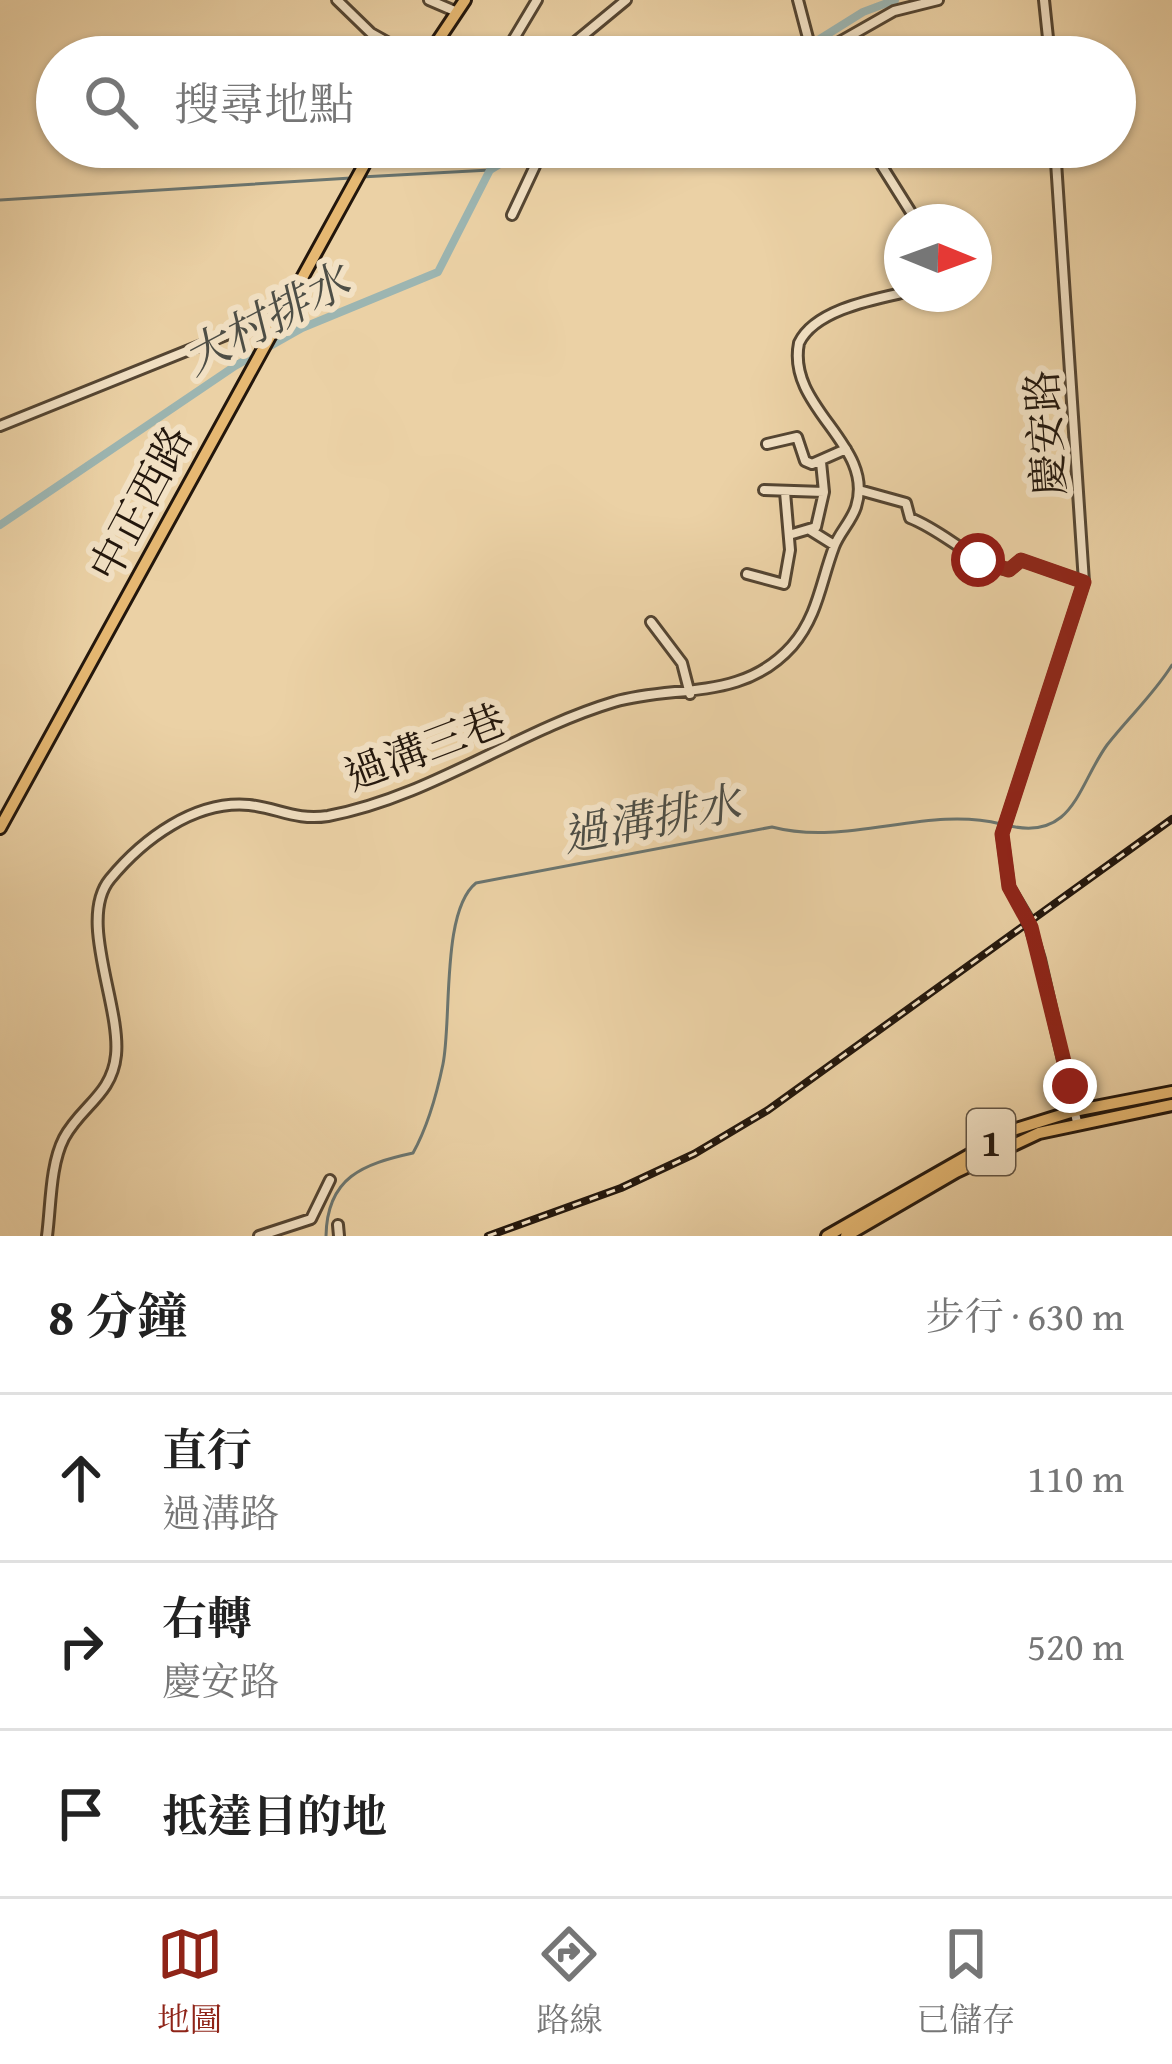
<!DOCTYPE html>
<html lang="zh-TW">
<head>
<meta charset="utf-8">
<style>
	body { margin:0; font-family:"Gentium Book Plus","Noto Serif TC",serif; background:#f2f2f2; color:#222 }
	.compass { position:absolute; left:884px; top:204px; width:108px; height:108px; border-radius:50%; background:#fff; box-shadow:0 3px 9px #0004; rotate:91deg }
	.stop { position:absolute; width:36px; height:36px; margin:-27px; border:9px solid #8f2418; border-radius:50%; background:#fff }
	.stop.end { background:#8f2418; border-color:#fff; box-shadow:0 3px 12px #0008 }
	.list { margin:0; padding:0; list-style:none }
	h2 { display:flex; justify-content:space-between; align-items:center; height:156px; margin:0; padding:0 48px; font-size:51px }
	h2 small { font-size:39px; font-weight:400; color:#767676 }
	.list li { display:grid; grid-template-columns:78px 1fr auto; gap:36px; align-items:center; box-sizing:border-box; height:168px; padding:0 48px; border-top:3px solid #e0e0e0 }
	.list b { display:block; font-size:45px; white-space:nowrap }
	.list p { margin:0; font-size:39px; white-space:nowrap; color:#767676 }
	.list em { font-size:39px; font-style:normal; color:#767676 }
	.icon { flex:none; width:66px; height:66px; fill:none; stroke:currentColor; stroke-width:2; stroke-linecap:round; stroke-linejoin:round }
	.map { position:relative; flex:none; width:1172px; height:1236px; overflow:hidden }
	.search { position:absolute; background:#fff; box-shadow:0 3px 9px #0004; left:36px; right:36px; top:36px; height:132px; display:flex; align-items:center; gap:30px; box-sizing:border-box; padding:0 42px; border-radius:66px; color:#767676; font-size:45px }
	.sheet { height:660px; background:#fff }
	nav { display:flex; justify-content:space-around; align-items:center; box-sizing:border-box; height:168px; border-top:3px solid #e0e0e0; background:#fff; font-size:33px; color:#767676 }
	nav a { display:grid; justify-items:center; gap:6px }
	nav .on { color:#8f2418 }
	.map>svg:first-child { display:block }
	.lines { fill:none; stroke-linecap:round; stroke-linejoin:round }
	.stream { stroke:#6b756f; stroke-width:3 }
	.canal { stroke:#9cb5b1; stroke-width:8 }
	.minor-casing { stroke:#544532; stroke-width:14 }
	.major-casing { stroke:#22160c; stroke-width:16 }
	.minor { stroke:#f2e1c4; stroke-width:8 }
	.major { stroke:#e6b872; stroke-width:10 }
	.rail-casing { stroke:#22160c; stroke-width:8 }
	.rail { stroke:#f2e1c4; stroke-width:3; stroke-dasharray:9; stroke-linecap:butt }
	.route { stroke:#8f2418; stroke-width:15 }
	.labels { text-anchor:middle; stroke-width:12; stroke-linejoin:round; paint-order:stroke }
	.shield { fill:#f2e1c4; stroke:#605343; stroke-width:3 }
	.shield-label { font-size:39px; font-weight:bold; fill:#22160c }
	.street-label { font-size:42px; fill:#22160c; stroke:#f2e1c4 }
	.water-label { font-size:45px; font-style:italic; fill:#4d4e46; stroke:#f2e1c4 }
</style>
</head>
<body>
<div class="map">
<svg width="1172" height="1236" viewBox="0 0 1172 1236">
	<rect width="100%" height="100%" fill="#ebd1a5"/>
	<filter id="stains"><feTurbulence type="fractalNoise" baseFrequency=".00167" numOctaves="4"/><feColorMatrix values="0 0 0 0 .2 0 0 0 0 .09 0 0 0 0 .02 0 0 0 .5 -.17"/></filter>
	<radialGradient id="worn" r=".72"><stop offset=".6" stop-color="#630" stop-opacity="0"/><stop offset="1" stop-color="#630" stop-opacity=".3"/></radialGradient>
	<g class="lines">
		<path class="stream" d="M361 177 490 170
			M0 200 351 178
			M1010 826C1074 840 1078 785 1107 745 1128 718 1154 694 1172 665
			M326 1236C327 1177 363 1164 413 1153 428 1126 437 1093 443 1064 452 1019 441 911 476 883L772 827C848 847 927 805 1001 824"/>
		<path class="canal" d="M791 57 863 12 895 0
			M0 525 235 366 302 328 438 272 490 170 528 147"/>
		<defs>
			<path id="minor" d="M337 0 371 33 414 57
				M429 0 457 12
				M798 0 813 57
				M1044 0 1050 57
				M503 57 537 0
				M557 57 626 0
				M813 57 894 11 938 0
				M870 147 917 222
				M1055 147 1084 582 1002 834 1009 887 1027 917 1040 959 1077 1122
				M535 156 536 152
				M512 215 535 166
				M0 426 281 313
				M767 444 797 437 805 461 812 464 846 449
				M764 490 824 492
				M859 490 906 503 910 518C946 532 972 563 1009 570L1021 560 1084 582
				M810 530 834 545
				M789 535 816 527 824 492 821 462
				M747 574 784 584 790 550 785 492
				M651 622 682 663 690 694
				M338 1225 339 1236
				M47 1236C51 1206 50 1165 64 1138 81 1106 112 1095 116 1055 121 1005 77 919 110 879 143 839 195 800 249 805 278 808 296 821 328 816 430 797 517 731 614 702 676 684 742 702 792 646 818 616 821 581 834 547 839 533 851 522 856 507 876 445 786 408 799 343 814 311 870 300 902 293
				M259 1236 311 1219 330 1180"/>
			<path id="major" d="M427 57 465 0
				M0 828 374 147
				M827 1236 1013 1130 1074 1111 1172 1092
				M846 1236 956 1172 1039 1133 1172 1105"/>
		</defs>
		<use href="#minor" class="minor-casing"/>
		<use href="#major" class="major-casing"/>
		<use href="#minor" class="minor"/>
		<use href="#major" class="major"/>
		<defs>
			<path id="rail" d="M488 1236 621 1188 694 1154 768 1110 1172 819"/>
		</defs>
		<use href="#rail" class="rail-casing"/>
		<use href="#rail" class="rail"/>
	</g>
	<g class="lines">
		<path class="route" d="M978 560 1009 570 1021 560 1084 582 1002 834 1009 887 1031 927 1070 1086"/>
	</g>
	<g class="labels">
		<rect class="shield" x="967" y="1109" width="48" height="66" rx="9"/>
		<g class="shield-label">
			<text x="991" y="1156">1</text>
		</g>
		<g class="street-label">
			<text transform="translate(1045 433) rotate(-94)" y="15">慶安路</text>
			<text transform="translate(140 503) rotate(-62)" y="15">中正西路</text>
			<text transform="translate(425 747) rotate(-21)" y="15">過溝三巷</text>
		</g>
		<g class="water-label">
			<text transform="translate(266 319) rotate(-28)" y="16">大村排水</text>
			<text transform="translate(651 819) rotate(-11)" y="16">過溝排水</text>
		</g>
	</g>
	<rect width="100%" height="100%" filter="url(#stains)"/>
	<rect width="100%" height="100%" fill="url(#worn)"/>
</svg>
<svg class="compass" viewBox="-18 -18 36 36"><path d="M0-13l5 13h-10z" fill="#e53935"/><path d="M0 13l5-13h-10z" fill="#767676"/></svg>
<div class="stop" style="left:978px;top:560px"></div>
<div class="stop end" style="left:1070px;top:1086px"></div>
<div class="search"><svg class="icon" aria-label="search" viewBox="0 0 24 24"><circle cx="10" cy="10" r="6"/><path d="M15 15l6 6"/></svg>搜尋地點</div>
</div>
<section class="sheet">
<h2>8 分鐘<small>步行 · 630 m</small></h2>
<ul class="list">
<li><svg class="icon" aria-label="ahead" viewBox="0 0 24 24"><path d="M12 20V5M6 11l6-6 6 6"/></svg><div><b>直行</b><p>過溝路</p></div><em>110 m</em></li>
<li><svg class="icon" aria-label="right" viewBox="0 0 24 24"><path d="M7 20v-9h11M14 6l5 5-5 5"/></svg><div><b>右轉</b><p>慶安路</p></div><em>520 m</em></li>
<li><svg class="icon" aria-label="arrive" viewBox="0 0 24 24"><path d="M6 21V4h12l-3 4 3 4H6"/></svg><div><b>抵達目的地</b></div></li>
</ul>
</section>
<nav>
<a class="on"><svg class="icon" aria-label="map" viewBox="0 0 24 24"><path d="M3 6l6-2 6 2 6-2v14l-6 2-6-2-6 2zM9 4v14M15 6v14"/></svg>地圖</a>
<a><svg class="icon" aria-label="directions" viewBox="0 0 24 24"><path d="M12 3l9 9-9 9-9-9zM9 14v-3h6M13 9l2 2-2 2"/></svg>路線</a>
<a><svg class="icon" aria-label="saved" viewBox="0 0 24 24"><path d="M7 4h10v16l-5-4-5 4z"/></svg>已儲存</a>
</nav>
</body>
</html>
